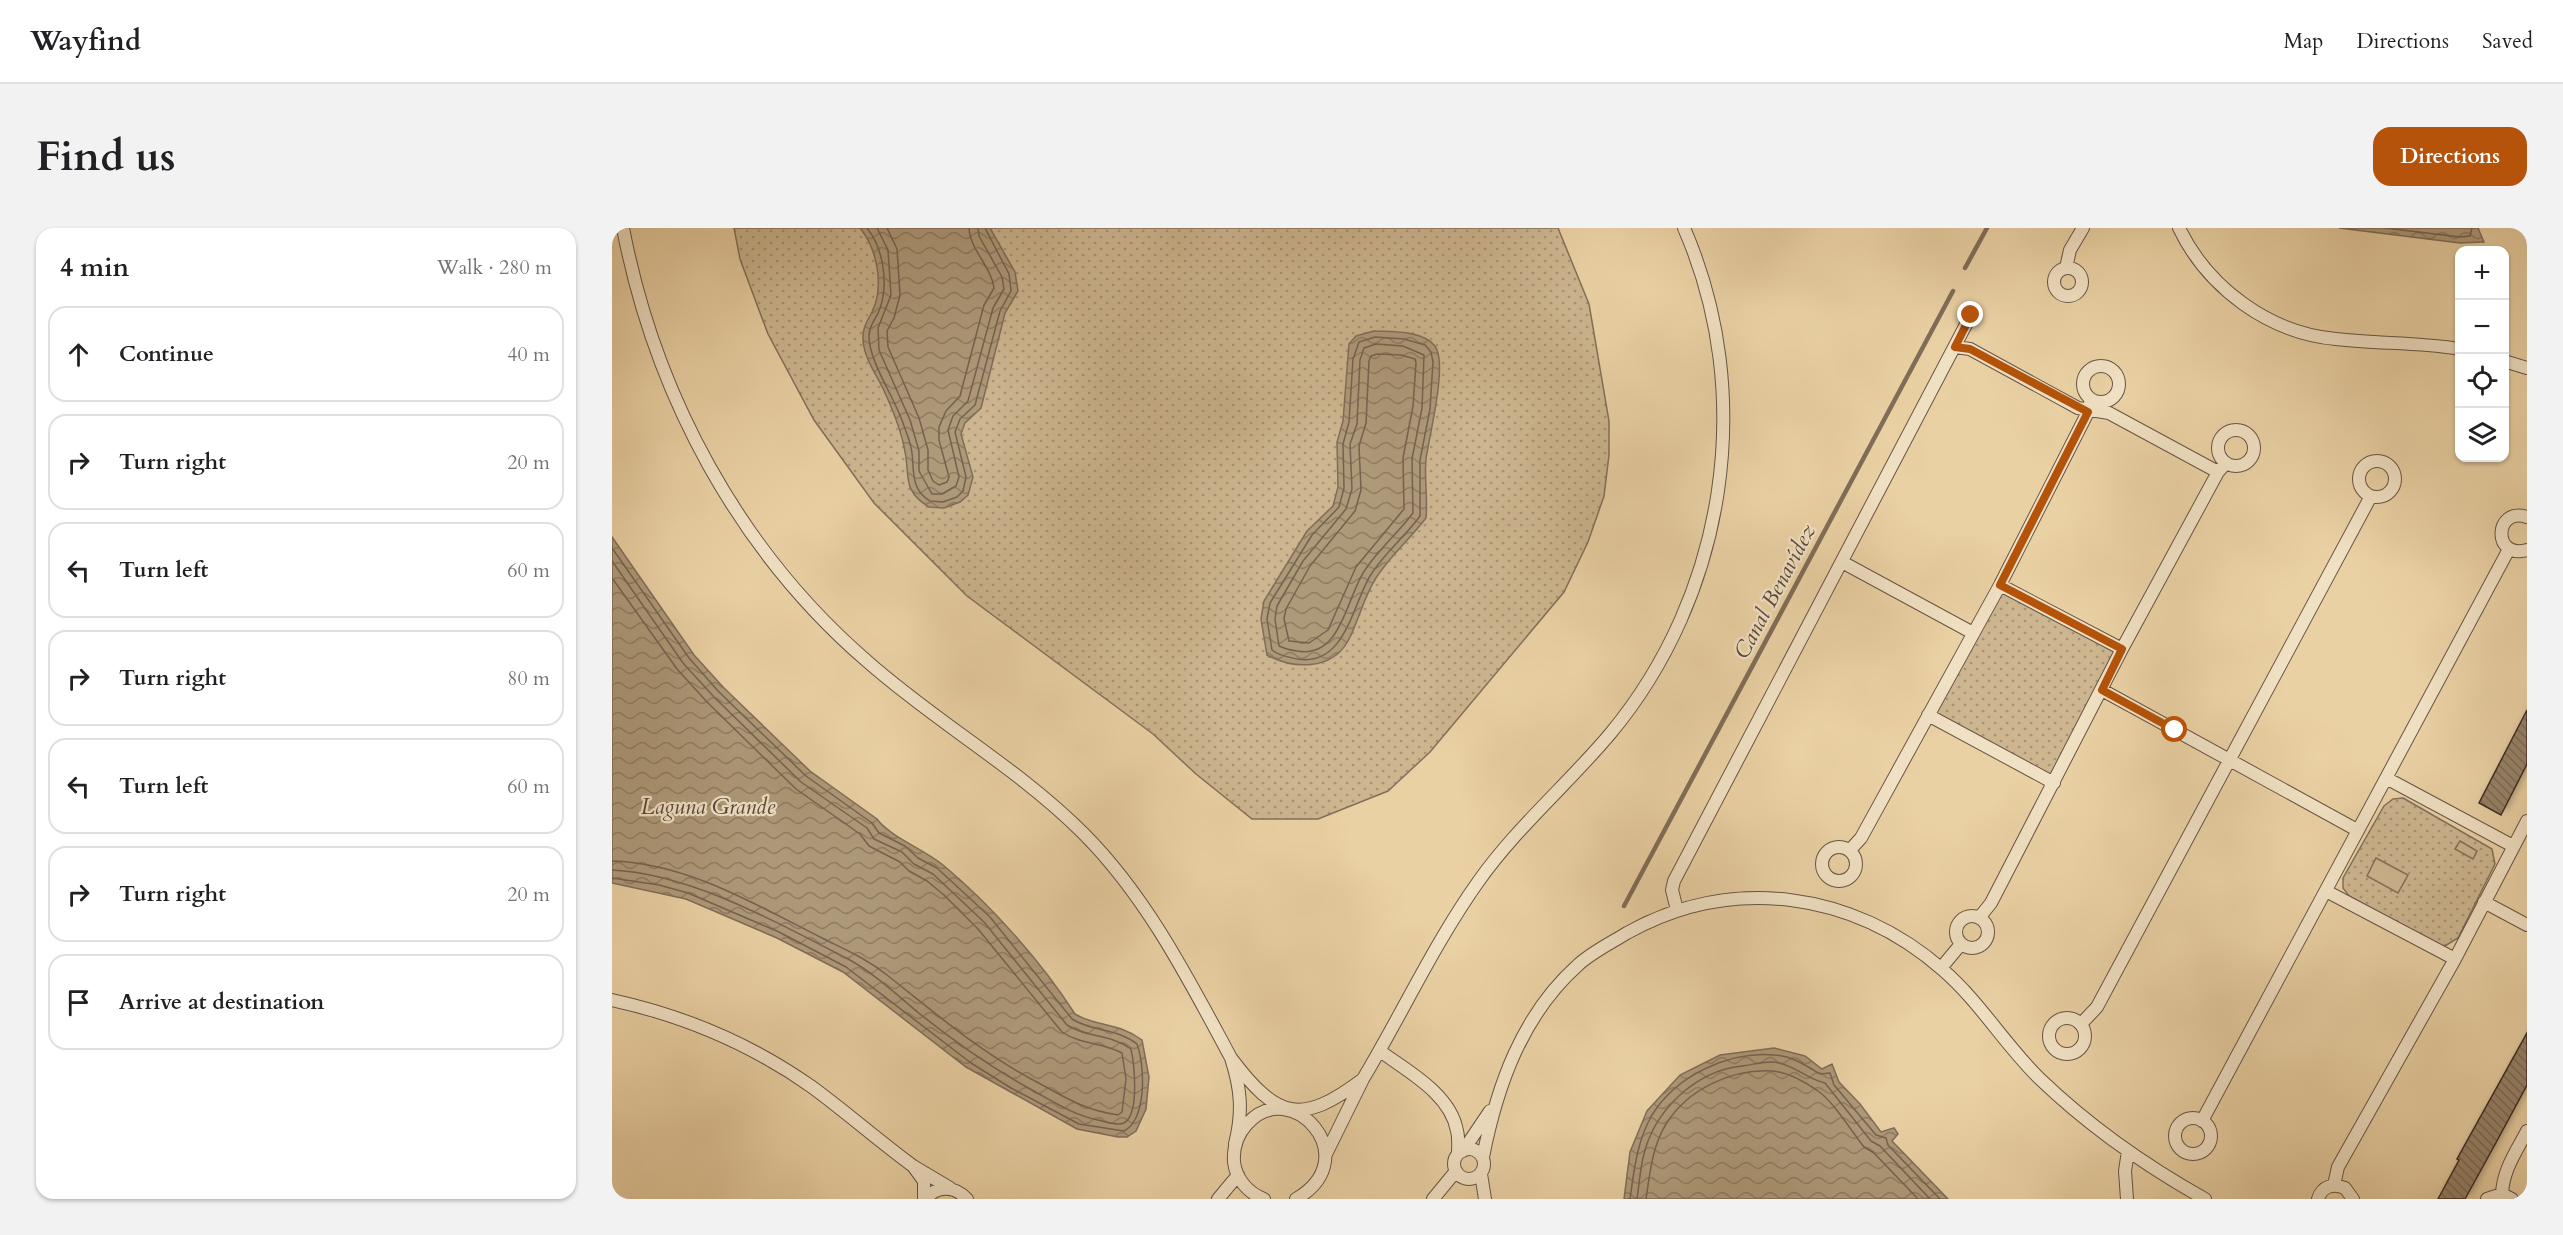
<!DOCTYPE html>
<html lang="en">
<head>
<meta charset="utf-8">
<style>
	body { margin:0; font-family:Cardo,serif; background:#f2f2f2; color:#202124 }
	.controls { position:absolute; right:18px; top:18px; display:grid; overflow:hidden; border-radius:12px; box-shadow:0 2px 4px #0004 }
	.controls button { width:54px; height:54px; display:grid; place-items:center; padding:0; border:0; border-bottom:2px solid #e0e0e0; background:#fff; color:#202124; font:30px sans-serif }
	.stop { position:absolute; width:18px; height:18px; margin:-14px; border:4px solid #b45309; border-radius:50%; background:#fff }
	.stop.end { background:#b45309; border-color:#fff; box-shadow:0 2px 6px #0008 }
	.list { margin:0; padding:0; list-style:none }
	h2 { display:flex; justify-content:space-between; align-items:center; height:78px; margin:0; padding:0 24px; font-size:26px }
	h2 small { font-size:20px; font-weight:400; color:#757577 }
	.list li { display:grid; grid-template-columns:39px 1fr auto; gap:18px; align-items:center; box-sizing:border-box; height:96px; margin:0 12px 12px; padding:0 12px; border:2px solid #e0e0e0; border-radius:18px }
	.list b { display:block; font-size:22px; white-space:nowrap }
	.list em { font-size:20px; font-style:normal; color:#757577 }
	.icon { flex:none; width:33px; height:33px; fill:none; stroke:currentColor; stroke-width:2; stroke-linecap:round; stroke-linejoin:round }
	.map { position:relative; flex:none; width:1915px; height:971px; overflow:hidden; border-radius:18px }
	header { display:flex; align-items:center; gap:36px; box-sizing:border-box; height:84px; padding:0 30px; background:#fff; border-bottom:2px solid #e0e0e0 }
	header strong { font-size:28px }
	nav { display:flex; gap:33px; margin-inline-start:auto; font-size:21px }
	.intro { display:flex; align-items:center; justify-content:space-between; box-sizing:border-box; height:144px; padding:0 36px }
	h1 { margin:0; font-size:42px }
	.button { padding:15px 27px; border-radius:18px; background:#b45309; color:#fff; font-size:21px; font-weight:700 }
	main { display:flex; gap:36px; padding:0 36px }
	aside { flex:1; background:#fff; border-radius:18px; box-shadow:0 2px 4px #0004 }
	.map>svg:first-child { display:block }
	.green { fill:url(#green-dots); stroke:#83705a; stroke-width:1.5 }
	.pitch { fill:#ccb58f; stroke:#83705a; stroke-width:1.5 }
	.water { fill:url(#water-waves); stroke:#806d58; stroke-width:1.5 }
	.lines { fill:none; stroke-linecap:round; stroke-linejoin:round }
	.shore { stroke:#746250; stroke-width:1.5 }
	.stream { stroke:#806d58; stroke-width:4.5 }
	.building { fill:url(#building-back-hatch); stroke:#3a2c26; stroke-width:1.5; filter:url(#shadow) }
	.street-casing { stroke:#665546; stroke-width:14 }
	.street { stroke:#f1e1c4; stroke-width:12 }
	.route { stroke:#b45309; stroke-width:8 }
	.labels { text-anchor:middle; stroke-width:4.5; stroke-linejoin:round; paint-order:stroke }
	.water-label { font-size:22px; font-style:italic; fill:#57473b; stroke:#f1e1c4 }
</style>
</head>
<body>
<header>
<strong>Wayfind</strong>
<nav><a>Map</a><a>Directions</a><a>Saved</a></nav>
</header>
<div class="intro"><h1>Find us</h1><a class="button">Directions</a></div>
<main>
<aside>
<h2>4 min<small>Walk · 280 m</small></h2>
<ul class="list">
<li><svg class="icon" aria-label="ahead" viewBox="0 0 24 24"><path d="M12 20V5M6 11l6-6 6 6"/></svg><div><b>Continue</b></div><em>40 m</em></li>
<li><svg class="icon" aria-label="right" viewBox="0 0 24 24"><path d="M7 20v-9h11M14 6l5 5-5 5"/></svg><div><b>Turn right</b></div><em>20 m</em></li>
<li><svg class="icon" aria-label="left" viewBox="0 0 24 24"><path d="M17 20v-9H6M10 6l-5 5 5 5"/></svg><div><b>Turn left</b></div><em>60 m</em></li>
<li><svg class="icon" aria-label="right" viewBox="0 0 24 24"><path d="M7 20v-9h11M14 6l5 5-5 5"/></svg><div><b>Turn right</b></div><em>80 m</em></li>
<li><svg class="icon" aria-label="left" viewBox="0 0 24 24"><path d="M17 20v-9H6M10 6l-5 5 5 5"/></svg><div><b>Turn left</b></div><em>60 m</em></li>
<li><svg class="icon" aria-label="right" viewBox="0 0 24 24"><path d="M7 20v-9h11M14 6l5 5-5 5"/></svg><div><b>Turn right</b></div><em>20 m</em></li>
<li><svg class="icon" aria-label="arrive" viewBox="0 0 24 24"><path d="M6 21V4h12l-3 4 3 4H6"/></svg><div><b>Arrive at destination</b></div></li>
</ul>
</aside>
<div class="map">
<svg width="1915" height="971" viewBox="0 0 1915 971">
	<defs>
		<pattern id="green-dots" width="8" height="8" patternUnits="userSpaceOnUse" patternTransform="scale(1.5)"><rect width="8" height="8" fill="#ccb58f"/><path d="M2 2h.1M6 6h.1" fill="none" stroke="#a79375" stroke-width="1.8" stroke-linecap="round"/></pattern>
		<pattern id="water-waves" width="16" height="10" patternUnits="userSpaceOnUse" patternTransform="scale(1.5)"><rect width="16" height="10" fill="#ae9979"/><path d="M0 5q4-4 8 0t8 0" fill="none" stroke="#8f7d63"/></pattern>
		<pattern id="building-back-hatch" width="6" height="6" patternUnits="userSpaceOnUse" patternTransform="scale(1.5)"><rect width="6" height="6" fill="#968268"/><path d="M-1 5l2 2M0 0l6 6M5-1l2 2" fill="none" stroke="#7b6b55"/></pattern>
		<filter id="shadow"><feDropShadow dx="5.5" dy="-5.5" stdDeviation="3" flood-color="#0004"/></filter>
	</defs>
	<rect width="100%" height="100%" fill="#ead1a4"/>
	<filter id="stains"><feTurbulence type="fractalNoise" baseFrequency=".00333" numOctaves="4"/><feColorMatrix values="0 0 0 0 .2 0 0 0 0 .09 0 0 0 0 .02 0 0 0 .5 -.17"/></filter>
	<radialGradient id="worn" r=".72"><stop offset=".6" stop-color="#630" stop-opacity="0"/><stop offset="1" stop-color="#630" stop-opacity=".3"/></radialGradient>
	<path class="green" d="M122 0H946L977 76 997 193V227L992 268 976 314 952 364 818 524 776 563 706 591H640L584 546 541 506 355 368 262 275 202 192 156 106 128 31Z
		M1388 357 1510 421 1442 555 1316 487Z
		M1791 570 1880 621 1883 636 1846 710 1833 718H1826L1737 668 1731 660V650L1772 578 1781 571Z"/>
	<path class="pitch" d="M1848 613 1865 623 1861 631 1843 621Z
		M1764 630 1796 647 1786 665 1755 648Z"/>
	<path class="water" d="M248 0H378L403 44 406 63 393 85 369 180 353 195 349 206 361 249 356 267 348 274 332 280 317 279C290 263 298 248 293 224 290 205 282 185 274 167 266 148 250 129 251 108 251 97 257 91 261 82 272 56 265 21 248 0Z
		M1727 0H1866L1872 14 1848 15Z
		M762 103C780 104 810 102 823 118 836 136 817 208 814 231 812 250 816 271 814 290 798 311 778 328 764 350 751 370 747 393 736 413 719 443 681 441 655 427L649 391 652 373 695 303 721 278 726 259 725 214 731 193 737 116 744 108Z
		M0 309 82 427 112 460 198 543 265 591C277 608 313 622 331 637 379 677 429 733 463 786 484 799 506 794 530 812L537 849 534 881 524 903 515 909H506L465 901 354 839 231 744 165 710 74 671 0 655Z
		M1162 820 1193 828 1210 841 1220 836 1227 854 1248 876 1269 904 1282 900 1286 906 1280 913 1336 971H1012L1018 924 1035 883 1068 847 1108 827Z"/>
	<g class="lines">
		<path class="shore" d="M255 0C272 21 277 58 267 83 263 92 257 98 257 108 257 135 284 171 292 198 295 206 299 216 300 225 302 243 299 262 318 273L331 274 345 269 351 263 354 249 343 204 348 191 363 177 388 83 399 63 397 46 373 0
			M265 0 276 22 279 67 266 100 267 122 298 192 307 223V243L320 266H330L344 258 347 249 336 202 341 188 356 173 381 80 392 61 390 49 367 8 366 0
			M275 0 285 21 288 67 282 90 275 103 276 119 307 190 316 222V242L321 253 327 257 335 254 337 249 327 212V199L334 183 348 168 372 77 382 60C379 38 358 22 357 0
			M1773 0 1848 9 1858 8 1860 0
			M763 109 792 111 813 117 819 124 821 134 818 181 808 232V288C793 309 771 326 758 348 740 378 733 439 685 431 676 429 667 428 660 422L655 391 658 375 700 307 727 279 732 260 731 216 737 194 741 131 747 114Z
			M764 116 791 118 812 127 810 180 800 231 801 285C786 305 767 321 753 342 734 369 730 431 685 423 678 422 673 421 667 418L663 391 665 378 691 333 734 281 740 261 738 216 745 196 748 132 752 120Z
			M765 126 789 127 803 131 804 135 801 178 791 230 792 281 744 339 716 402 697 415 677 413 672 391 674 381 698 338 743 283 749 262 747 218 754 195 757 133 759 128Z
			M0 320 77 430 107 464 194 548 260 595 267 605 293 618 306 630 325 640 378 689 460 791C480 804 505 800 525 816 533 838 535 891 512 903L467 896 399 860 359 835 234 739 167 704 76 665 47 657 0 650
			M0 333 71 435 102 469 189 554 255 600 262 611 290 624 302 636 321 646 372 694 455 797C475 810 499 806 519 821 522 835 528 886 512 895 506 898 493 894 486 892 461 887 442 874 420 862 380 840 344 815 308 786 285 767 262 745 236 731 166 695 80 646 0 642
			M0 350 65 441 96 475 184 561 248 606 257 618 288 634 297 643 315 653 332 667 366 701 450 804C469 817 490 814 510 825L514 851 510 884 506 887C471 882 453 869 423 853 368 824 323 785 275 747 255 731 234 722 212 711 146 678 76 635 0 633
			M1018 971C1022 942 1025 913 1040 887 1064 848 1116 823 1162 827 1180 828 1193 837 1208 846L1218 845 1222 857 1264 907 1274 910 1276 917 1328 971
			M1025 971C1027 957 1028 943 1031 930 1041 883 1083 843 1130 838 1140 837 1152 833 1162 834 1183 837 1195 851 1213 855L1259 913 1268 918 1318 971
			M1034 971C1038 945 1040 919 1054 896 1076 861 1119 841 1160 843 1176 844 1193 854 1206 863 1221 873 1240 904 1252 919L1262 925 1306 971"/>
		<path class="stream" d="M1353 40 1375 0
			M1012 678 1341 63"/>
	</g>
	<path class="building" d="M1915 482V536L1889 587 1867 575Z
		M1915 805V857L1886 911 1853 971H1826L1847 932 1845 931Z"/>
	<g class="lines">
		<defs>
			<path id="street" d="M11 0C43 167 127 323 256 434 325 495 406 540 471 605 535 669 577 752 619 830
				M1567 0C1596 60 1657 105 1724 111 1766 116 1806 114 1848 121
				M1454 40 1458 22 1471 0
				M1442 54a14 14 0 1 1 28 0a14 14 0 1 1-28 0Z
				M1343 119 1358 121 1466 180 1497 185 1606 244
				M1892 133 1915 140
				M1471 156a18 18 0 1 1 36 0a18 18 0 1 1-36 0Z
				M1606 220a18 18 0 1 1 36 0a18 18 0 1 1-36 0Z
				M1747 251a18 18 0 1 1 36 0a18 18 0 1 1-36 0Z
				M1915 289C1882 278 1880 332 1915 322
				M1230 334 1361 405
				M1388 357 1510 421
				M1490 462 1745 602
				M1316 487 1442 555
				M1774 550 1901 618
				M1210 636a17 17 0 1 1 34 0a17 17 0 1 1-34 0Z
				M1238 622 1249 610 1388 357 1476 184 1479 172
				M1714 663 1843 731
				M1872 674 1915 697
				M1065 682 1060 662 1062 653 1359 87
				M1344 704a16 16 0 1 1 32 0a16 16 0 1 1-32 0Z
				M1367 690 1379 675 1510 421 1606 244 1614 235
				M1329 740 1349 716
				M0 772C73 788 139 816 200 859 234 884 267 913 301 938
				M1437 808a18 18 0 1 1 36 0a18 18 0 1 1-36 0Z
				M1469 796 1485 779 1759 268
				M768 823C795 843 839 866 845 903 847 910 846 919 846 926
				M751 851C790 786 822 716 866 654 904 600 955 557 998 506 1114 367 1145 167 1072 0
				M1563 908a18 18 0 1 1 36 0a18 18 0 1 1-36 0Z
				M1590 893 1897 321
				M623 916C631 884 629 861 619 830 665 891 689 898 751 851L714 926
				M842 936a15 15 0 1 1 30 0a15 15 0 1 1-30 0Z
				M851 923 878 883
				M871 929C885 858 910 787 966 737 980 724 999 715 1015 705 1120 646 1242 664 1331 742 1368 774 1393 817 1428 851 1477 898 1534 938 1593 971
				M869 946 873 971
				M1722 957 1726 939 1843 731 1915 593
				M1890 966C1891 942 1904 924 1915 903
				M312 971V953L301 938 338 960
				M314 971C325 957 343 958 355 971
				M606 971 626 947
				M652 971C636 965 624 951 622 934 621 919 625 907 635 896 678 847 756 929 684 971
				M821 971 844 943
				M1515 971 1513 943 1516 923
				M1706 971C1710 958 1721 955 1733 960L1741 971
				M1875 971 1890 966 1900 971"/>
		</defs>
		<use href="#street" class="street-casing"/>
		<use href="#street" class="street"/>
	</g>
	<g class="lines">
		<path class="route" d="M1359 87 1343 119 1358 121 1476 184 1388 357 1510 421 1490 462 1563 502"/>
	</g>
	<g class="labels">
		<g class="water-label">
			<text transform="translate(1162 363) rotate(-62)" y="8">Canal Benavídez</text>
			<text x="96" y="586">Laguna Grande</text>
		</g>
	</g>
	<rect width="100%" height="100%" filter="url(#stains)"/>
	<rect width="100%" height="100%" fill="url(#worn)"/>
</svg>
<div class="controls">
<button>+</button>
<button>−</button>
<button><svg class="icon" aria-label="locate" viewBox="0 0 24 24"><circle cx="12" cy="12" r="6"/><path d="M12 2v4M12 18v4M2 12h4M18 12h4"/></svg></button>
<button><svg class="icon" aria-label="layers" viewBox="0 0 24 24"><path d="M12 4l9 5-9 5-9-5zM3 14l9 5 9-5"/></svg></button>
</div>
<div class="stop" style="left:1563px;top:502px"></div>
<div class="stop end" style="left:1359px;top:87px"></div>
</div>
</main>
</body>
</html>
